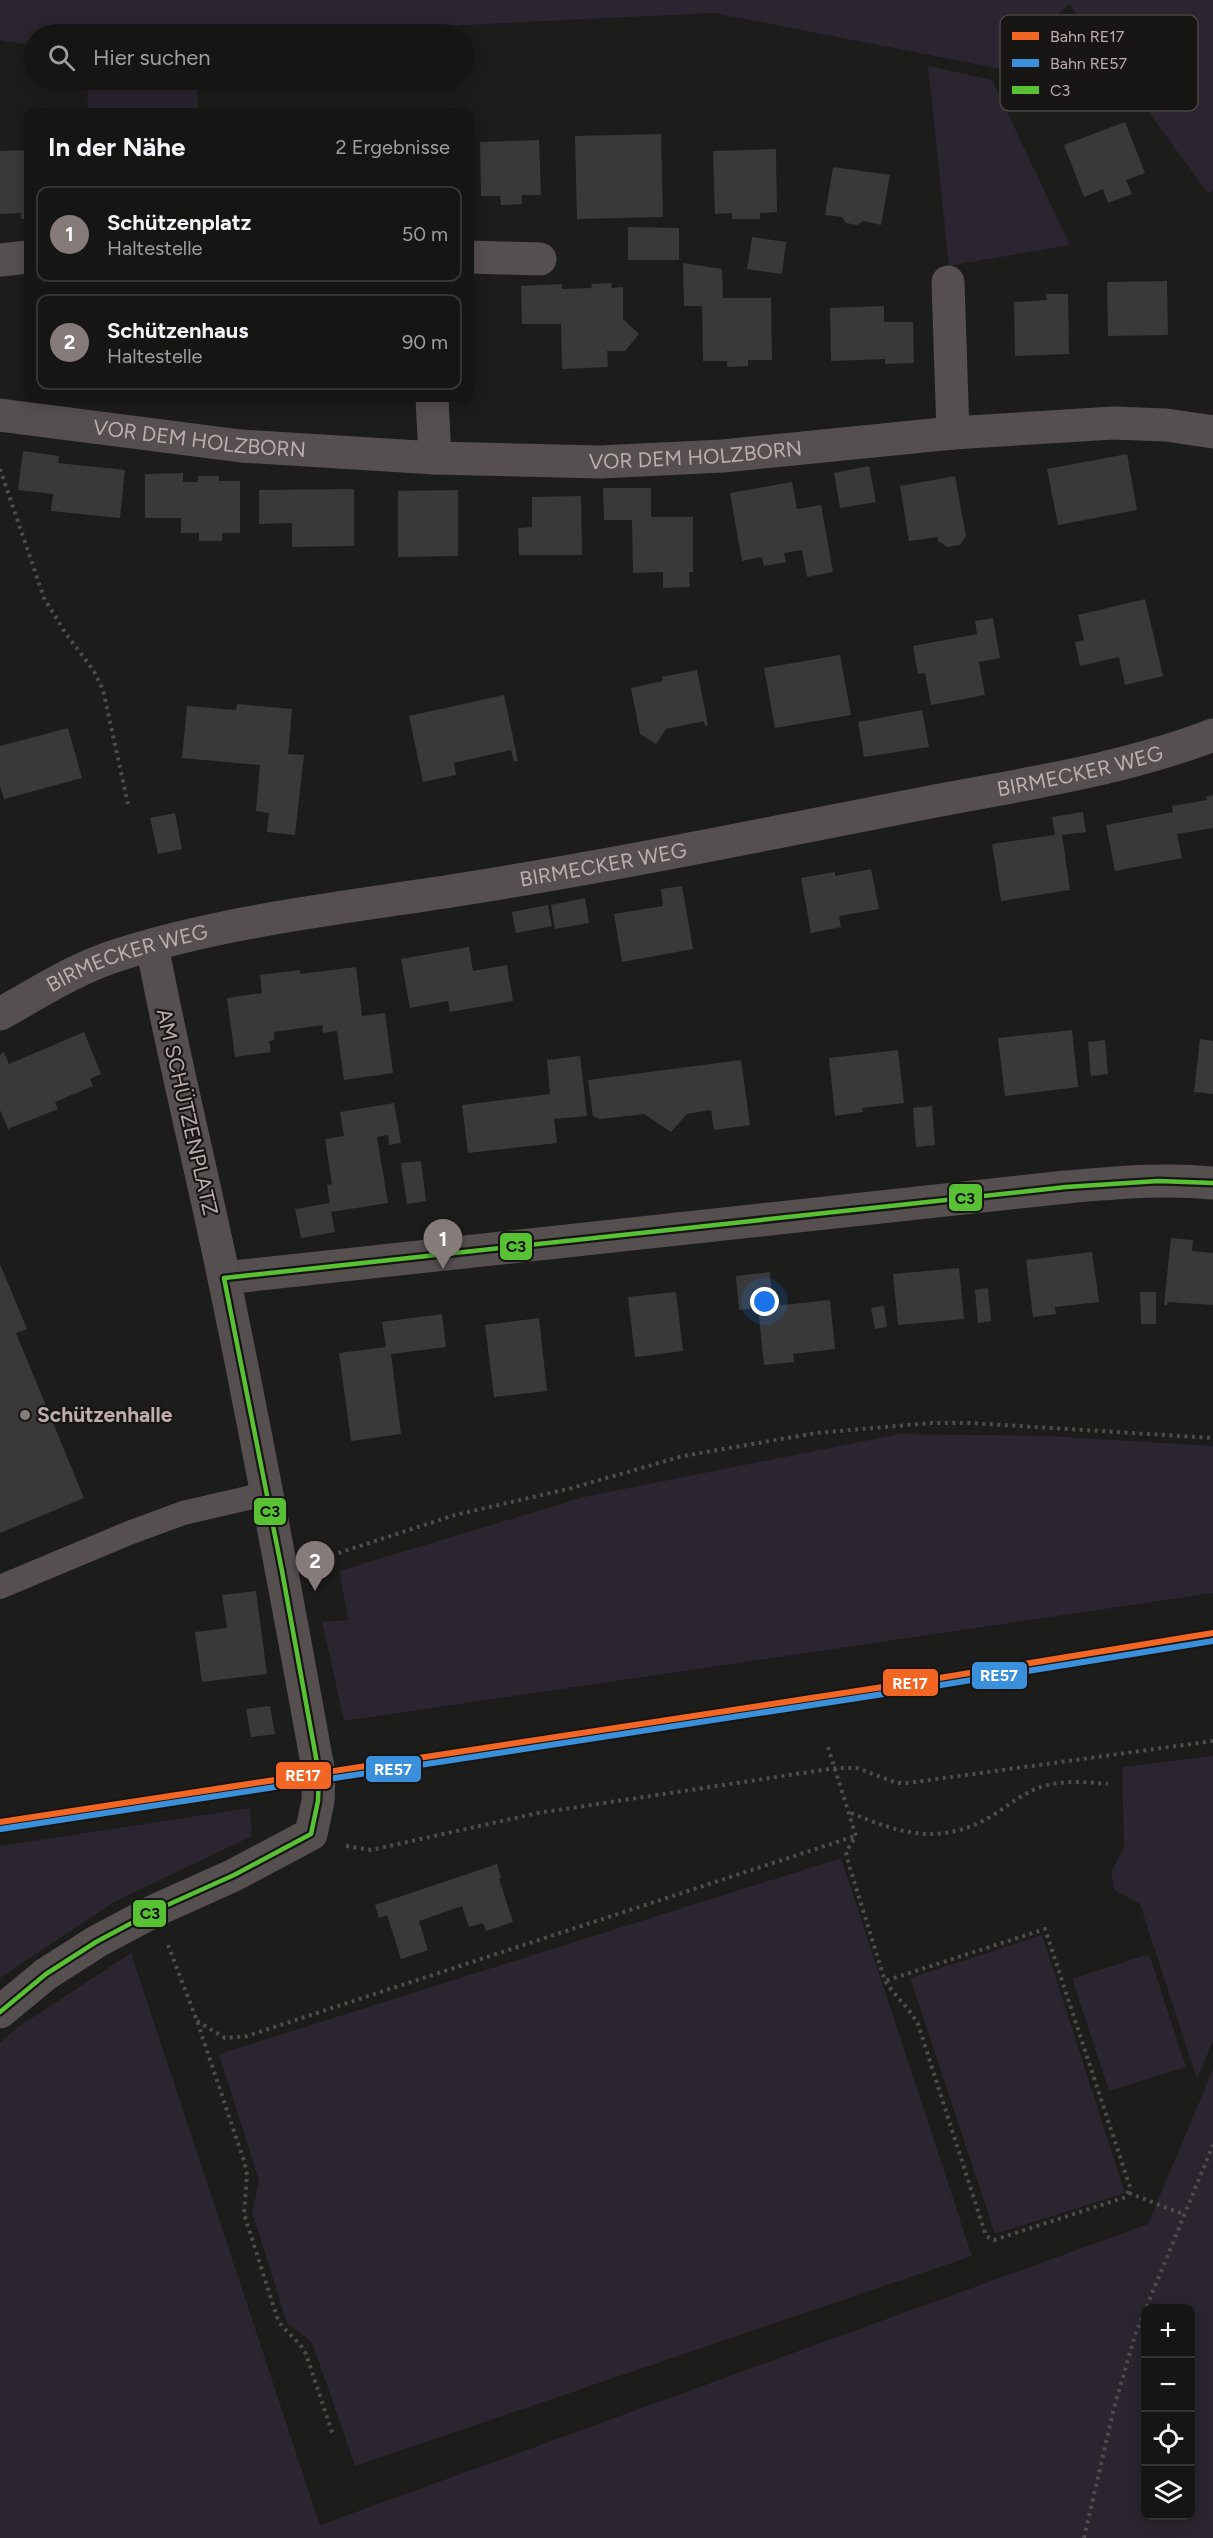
<!DOCTYPE html>
<html lang="de">
<head>
<meta charset="utf-8">
<style>
	body { margin:0; font-family:Figtree,sans-serif; background:#1e1e1d; color:#f1f3f6 }
	.controls { position:absolute; right:18px; bottom:18px; display:grid; overflow:hidden; border-radius:12px; box-shadow:0 3px 15px #0003 }
	.controls button { width:54px; height:54px; display:grid; place-items:center; padding:0; border:0; border-bottom:2px solid #343434; background:#151514; color:#f1f3f6; font:30px sans-serif }
	.you { position:absolute; left:765px; top:1302px; width:21px; height:21px; margin:-15px; border:4px solid #fff; border-radius:50%; background:#1a73e8; box-shadow:0 0 0 9px #1a73e833 }
	.badge { display:grid; place-items:center; width:39px; height:39px; border-radius:50%; background:#857b79; color:#fff; font-size:20px; font-weight:700 }
	.pin { position:absolute; translate:-50% -50px; filter:drop-shadow(0 2px 3px #0008) }
	.pin::after { content:''; position:absolute; top:32px; width:21px; height:18px; background:inherit; clip-path:polygon(0 0,100% 0,50% 100%) }
	.list { margin:0; padding:0; list-style:none }
	h2 { display:flex; justify-content:space-between; align-items:center; height:78px; margin:0; padding:0 24px; font-size:26px }
	h2 small { font-size:20px; font-weight:400; color:#9d9fa0 }
	.list li { display:grid; grid-template-columns:39px 1fr auto; gap:18px; align-items:center; box-sizing:border-box; height:96px; margin:0 12px 12px; padding:0 12px; border:2px solid #343434; border-radius:12px }
	.list b { display:block; font-size:22px; white-space:nowrap }
	.list p { margin:0; font-size:20px; white-space:nowrap; color:#9d9fa0 }
	.list em { font-size:20px; font-style:normal; color:#9d9fa0 }
	.icon { flex:none; width:33px; height:33px; fill:none; stroke:currentColor; stroke-width:2; stroke-linecap:round; stroke-linejoin:round }
	.map { position:relative; flex:none; width:1213px; height:2538px; overflow:hidden }
	.search { position:absolute; background:#151514; box-shadow:0 3px 15px #0003; left:24px; top:24px; width:450px; height:66px; display:flex; align-items:center; gap:15px; box-sizing:border-box; padding:0 21px; border-radius:33px; color:#9d9fa0; font-size:22px }
	.panel { position:absolute; background:#151514; box-shadow:0 3px 15px #0003; left:24px; top:108px; width:450px; height:294px; border-radius:12px }
	.map>svg:first-child { display:block }
	.green { fill:#2a252e; fill-rule:evenodd }
	.building { fill:#3a3939 }
	.lines { fill:none; stroke-linecap:round; stroke-linejoin:round }
	.path { stroke:#4f4c4b; stroke-width:4; stroke-dasharray:3 4.5; stroke-linecap:butt }
	.service { stroke:#55504f; stroke-width:24 }
	.minor { stroke:#55504f; stroke-width:33 }
	.bus-1-casing { stroke:#181615; stroke-width:9 }
	.bus-1 { stroke:#59c134; stroke-width:4.5 }
	.rail-1-casing { stroke:#181615; stroke-width:10 }
	.rail-2-casing { stroke:#181615; stroke-width:10 }
	.rail-1 { stroke:#f26522; stroke-width:6 }
	.rail-2 { stroke:#3a90db; stroke-width:6 }
	.poi-dot { fill:#857b79; stroke:#181615; stroke-width:2 }
	.labels { text-anchor:middle; stroke-width:4.5; stroke-linejoin:round; paint-order:stroke }
	.street-label { font-size:21px; fill:#bdaeac; stroke:#181615 }
	.poi-label { font-size:21px; font-weight:bold; fill:#bdaeac; stroke:#181615; text-anchor:start }
	.key { fill:#181615; stroke:#4a4442; stroke-width:1.5 }
	.key-label { font-size:16px; fill:#bdaeac }
	.line-badge { stroke:#181615; stroke-width:2 }
	.badge-label { font-size:16px; text-anchor:middle; font-weight:bold; fill:#fff }
	.pale-badge-label { font-size:16px; text-anchor:middle; font-weight:bold; fill:#111 }
</style>
</head>
<body>
<div class="map">
<svg width="1213" height="2538" viewBox="0 0 1213 2538">
	<rect width="100%" height="100%" fill="#1c1c1b"/>
	<path class="green" d="M0 0H1213V190L1208 193 1069 4 1001 69 714 13 421 27 390 34H34V46L0 40Z
		M928 66 992 80 1070 245 949 266Z
		M87 80H174L197 83 198 112H88Z
		M899 1434 1049 1436 1213 1446V1593L344 1721 322 1622 348 1620 339 1571 584 1497Z
		M1213 1756V2041L1197 2079 1140 1904 1114 1890 1111 1872 1124 1848 1122 1767Z
		M250 1808 252 1836 116 1901 0 1978V1846Z
		M841 1858 972 2256 355 2466 312 2342 287 2323 252 2212 259 2181 219 2054Z
		M1042 1935 1125 2193 995 2234 910 1978Z
		M131 1953 320 2525 1148 2224 1213 2069V2538H0V2043L15 2029ZM1146 2308H1190V2516H1146Z
		M1149 1954 1186 2067 1109 2091 1072 1979Z"/>
	<path class="building" d="M1125 122 1145 173 1126 180 1132 194 1108 203 1103 189 1084 197 1064 145Z
		M661 134 663 217 577 219 575 136Z
		M539 140 541 195H522V204L501 205 500 196H481L480 142Z
		M776 149 777 212 760 213V219H732V213L715 214 713 151Z
		M28 150V219H21V213L0 214V151Z
		M833 167 890 175 881 225 863 221 857 225 846 223 842 217 825 215Z
		M628 227 679 228V260H628Z
		M752 237 786 242 782 274 747 269Z
		M683 263 722 269 723 298H771L772 360H748V366L727 367V361H703L702 306H684Z
		M1167 281 1168 335 1108 336 1107 282Z
		M611 283 612 288 623 287V319L639 334 625 351H607L608 367 562 369 561 324H522L521 286 562 284V289L592 288 591 284Z
		M1046 294H1068L1069 354 1015 356 1014 302 1047 300Z
		M884 306V322H913L914 363 885 364V359L831 361 830 308Z
		M23 451 59 456 58 463 125 470 120 518 51 511 53 494 18 490Z
		M1127 454 1137 510 1058 525 1047 469Z
		M869 466 876 502 840 508 834 473Z
		M183 473V482H198V476H219V481H240V533H222V541H199V533H181V518H145V474Z
		M955 476 966 536 960 545 947 547 938 541V537L909 541 900 486Z
		M792 482 797 509 821 505 833 572 807 577 802 550 784 553 786 562 764 566 762 557 742 561 730 493Z
		M603 488H651V517H693V572H689L690 587 663 588V572L633 573 632 520H604Z
		M354 489V546L292 547V523L259 524V490Z
		M458 490V556L398 557V491Z
		M581 496 582 555H519L518 528 532 527V497Z
		M1145 599 1163 676 1125 685 1119 657 1080 666 1075 642 1084 640 1078 615Z
		M993 618 1000 658 979 662 985 695 931 705 925 673 918 674 913 646 977 634 975 621Z
		M840 655 851 715 775 728 764 668Z
		M697 670 708 725 705 726 704 721 666 729 656 744 640 734 631 688 663 681 662 677Z
		M504 695 518 761 514 762 511 750 454 763 456 775 423 782 409 716Z
		M237 704 292 709 288 754 304 755 295 835 267 832 269 813 256 811 260 765 182 758 187 706 236 710Z
		M922 710 929 747 864 757 858 722Z
		M68 728 82 778 4 799 0 786V746Z
		M1213 795V828L1177 834 1182 858 1115 871 1106 825 1173 812 1172 806 1207 800 1206 797Z
		M1083 812 1086 832 1062 835 1070 890 1001 901 992 844 1055 835 1052 817Z
		M175 813 182 849 158 854 150 818Z
		M871 869 879 909 839 916 841 927 811 933 801 878 835 872V876Z
		M682 886 693 949 622 962 614 914 663 906 661 889Z
		M585 898 589 923 555 929 551 905Z
		M548 905 552 926 516 933 512 912Z
		M469 947 473 971 507 965 513 1001 450 1012 448 1001 410 1008 401 959Z
		M356 967 362 1016 385 1013 393 1073 344 1080 337 1031 323 1033 322 1025 274 1032V1040L269 1041 271 1052 235 1057 227 998 262 993 260 975 300 970V974Z
		M1072 1030 1078 1087 1005 1096 998 1038Z
		M84 1032 101 1074 90 1079 93 1086 55 1102 58 1109 10 1128 9 1131 0 1110V1055L4 1052 9 1064Z
		M1200 1039 1213 1041V1094L1194 1092Z
		M1105 1040 1108 1074 1091 1076 1088 1042Z
		M898 1050 904 1103 862 1108 863 1112 835 1116 829 1058Z
		M580 1056 587 1116 554 1119 557 1143 468 1153 462 1105 550 1094 547 1060Z
		M741 1060 750 1125 714 1130 711 1110 687 1114 671 1132 644 1114 600 1119 593 1116 588 1080Z
		M394 1103 401 1143 389 1145 388 1135 377 1137 388 1203 331 1212 335 1232 301 1238 295 1209 330 1203 327 1185 332 1184 325 1139 344 1136 340 1112Z
		M932 1106 935 1145 916 1147 913 1108Z
		M421 1161 426 1201 407 1204 401 1163Z
		M1171 1238 1193 1240 1192 1251 1213 1253V1305L1168 1302 1167 1305H1164Z
		M1092 1252 1099 1302 1055 1307 1056 1314 1033 1317 1026 1260Z
		M0 1264 27 1329 16 1333 84 1498 0 1533Z
		M959 1268 964 1319 898 1325 893 1274Z
		M770 1272 773 1306 830 1300 835 1349 793 1354 794 1362 764 1365 758 1308 739 1310 736 1276Z
		M988 1288 991 1321 978 1323 975 1290Z
		M676 1292 683 1351 635 1357 628 1297Z
		M1140 1292H1156V1324H1141Z
		M884 1306 887 1327 875 1329 871 1308Z
		M442 1314 446 1347 391 1354 401 1434 351 1441 339 1353 386 1347 382 1322Z
		M539 1318 547 1391 494 1397 485 1325Z
		M256 1591 267 1674 202 1682 195 1632 227 1628 222 1595Z
		M270 1706 275 1734 251 1737 246 1709Z
		M497 1864 501 1878 499 1879 513 1922 486 1931 483 1923 469 1927 462 1906 419 1921 428 1950 401 1959 387 1915 379 1918 375 1905Z"/>
	<g class="lines">
		<path class="path" d="M0 469 44 598 66 634 94 671 103 690 128 804
			M317 1560 455 1515 572 1488 683 1456 816 1433 931 1423H971L1213 1438
			M828 1747 856 1836 846 1852 849 1865 885 1981C895 1996 909 2008 918 2024L986 2236 994 2240 1126 2197 1130 2187 1045 1929 885 1981
			M851 1813C902 1834 940 1846 992 1816 1009 1805 1024 1792 1044 1786 1065 1780 1086 1782 1108 1784
			M346 1846 371 1850 538 1813 836 1768H857L897 1783H908L1213 1741
			M168 1945 197 2021 244 2161 247 2175 244 2214 277 2317C283 2332 299 2339 306 2354L333 2435
			M197 2021 225 2038 247 2036 855 1836
			M1129 2193 1185 2215
			M1084 2538 1114 2408 1135 2335 1213 2145"/>
		<path class="service" d="M0 1587 129 1533 183 1513 265 1494"/>
		<g class="minor">
			<path d="M470 257 540 259"/>
			<path d="M0 260 28 257"/>
			<path d="M948 282 953 433"/>
			<path d="M432 398 435 458"/>
			<path id="s1" d="M0 415 241 446 435 458 600 462 723 456 953 433 1113 423 1166 425 1213 432"/>
			<path id="s2" d="M0 1014C38 993 76 968 118 955 227 920 344 908 457 890 612 866 766 834 920 804 1017 785 1120 771 1213 735"/>
			<path d="M224 1278 1066 1187C1115 1183 1164 1178 1213 1183"/>
			<path d="M0 2012 46 1974 96 1942 154 1911 234 1875 311 1834 318 1801 319 1774C289 1608 258 1443 224 1278 201 1167 173 1057 152 945"/>
		</g>
		<defs>
			<path id="bus-1" d="M224 1278 1066 1187 1158 1181 1213 1183
				M224 1278 282 1571 319 1774 318 1801 311 1834
				M0 2012 46 1974 96 1942 154 1911 234 1875 311 1834"/>
		</defs>
		<use href="#bus-1" class="bus-1-casing"/>
		<use href="#bus-1" class="bus-1"/>
		<defs>
			<path id="rail-1" d="M0 1822 909 1683 1213 1633"/>
			<path id="rail-2" d="M1 1829 910 1690 1213 1641"/>
		</defs>
		<use href="#rail-1" class="rail-1-casing"/>
		<use href="#rail-2" class="rail-2-casing"/>
		<use href="#rail-1" class="rail-1"/>
		<use href="#rail-2" class="rail-2"/>
	</g>
	<circle class="poi-dot" cx="25" cy="1415" r="6"/>
	<g class="labels">
		<g class="street-label">
			<text dy="7" stroke="none"><textPath href="#s1" startOffset="201">VOR DEM HOLZBORN</textPath></text>
			<text dy="7" stroke="none"><textPath href="#s1" startOffset="698">VOR DEM HOLZBORN</textPath></text>
			<text dy="7" stroke="none"><textPath href="#s2" startOffset="1112">BIRMECKER WEG</textPath></text>
			<text dy="7" stroke="none"><textPath href="#s2" startOffset="626">BIRMECKER WEG</textPath></text>
			<text dy="7" stroke="none"><textPath href="#s2" startOffset="140">BIRMECKER WEG</textPath></text>
			<text transform="translate(187 1112) rotate(77)" y="7">AM SCHÜTZENPLATZ</text>
		</g>
		<g class="poi-label">
			<text x="37" y="1422">Schützenhalle</text>
		</g>
	</g>
	<rect x="1000" y="15" width="198" height="96" rx="9" class="key"/>
	<rect x="1012" y="32" width="27" height="8" fill="#f26522"/>
	<rect x="1012" y="59" width="27" height="8" fill="#3a90db"/>
	<rect x="1012" y="86" width="27" height="8" fill="#59c134"/>
	<g class="key-label">
		<text x="1050" y="42">Bahn RE17</text>
		<text x="1050" y="69">Bahn RE57</text>
		<text x="1050" y="96">C3</text>
	</g>
	<g class="line-badge">
		<rect x="948" y="1183" width="35" height="29" rx="6" fill="#59c134"/>
		<rect x="499" y="1232" width="34" height="29" rx="6" fill="#59c134"/>
		<rect x="253" y="1497" width="34" height="29" rx="6" fill="#59c134"/>
		<rect x="971" y="1661" width="57" height="29" rx="6" fill="#3a90db"/>
		<rect x="882" y="1668" width="57" height="29" rx="6" fill="#f26522"/>
		<rect x="365" y="1755" width="57" height="28" rx="6" fill="#3a90db"/>
		<rect x="275" y="1761" width="57" height="29" rx="6" fill="#f26522"/>
		<rect x="132" y="1899" width="35" height="29" rx="6" fill="#59c134"/>
	</g>
	<g class="badge-label">
		<text x="999" y="1681">RE57</text>
		<text x="910" y="1689">RE17</text>
		<text x="393" y="1775">RE57</text>
		<text x="303" y="1781">RE17</text>
	</g>
	<g class="pale-badge-label">
		<text x="965" y="1204">C3</text>
		<text x="516" y="1252">C3</text>
		<text x="270" y="1517">C3</text>
		<text x="150" y="1919">C3</text>
	</g>
</svg>
<div class="controls">
<button>+</button>
<button>−</button>
<button><svg class="icon" aria-label="locate" viewBox="0 0 24 24"><circle cx="12" cy="12" r="6"/><path d="M12 2v4M12 18v4M2 12h4M18 12h4"/></svg></button>
<button><svg class="icon" aria-label="layers" viewBox="0 0 24 24"><path d="M12 4l9 5-9 5-9-5zM3 14l9 5 9-5"/></svg></button>
</div>
<div class="you"></div>
<div class="pin badge" style="left:443px;top:1269px">1</div>
<div class="pin badge" style="left:315px;top:1591px">2</div>
<div class="search"><svg class="icon" aria-label="search" viewBox="0 0 24 24"><circle cx="10" cy="10" r="6"/><path d="M15 15l6 6"/></svg>Hier suchen</div>
<section class="panel">
<h2>In der Nähe<small>2 Ergebnisse</small></h2>
<ul class="list">
<li><span class="badge">1</span><div><b>Schützenplatz</b><p>Haltestelle</p></div><em>50 m</em></li>
<li><span class="badge">2</span><div><b>Schützenhaus</b><p>Haltestelle</p></div><em>90 m</em></li>
</ul>
</section>
</div>
</body>
</html>
